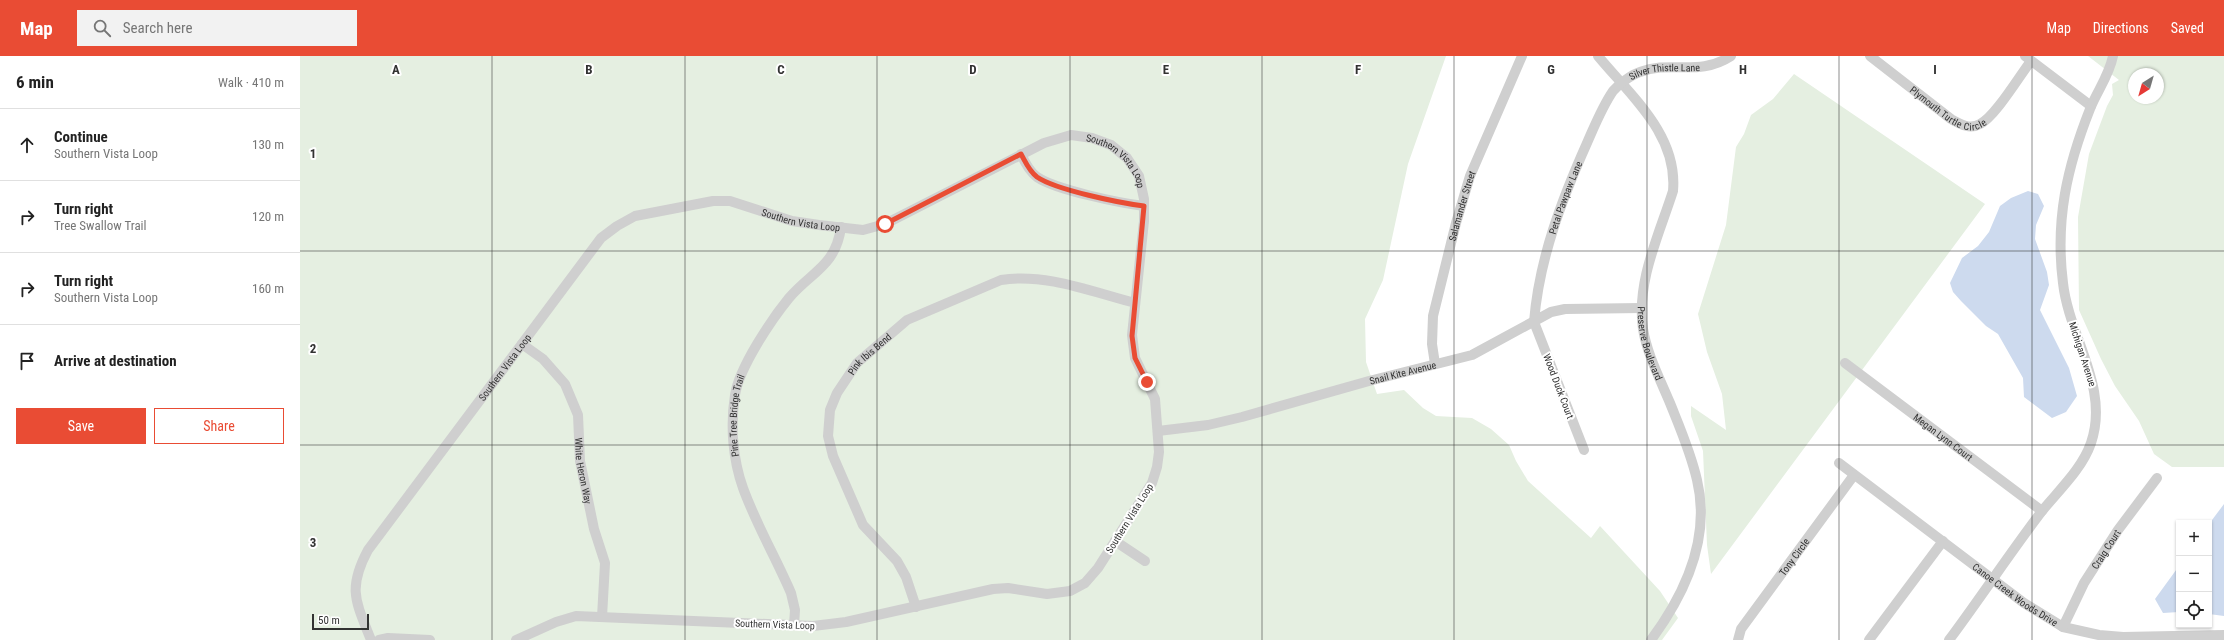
<!DOCTYPE html>
<html lang="en">
<head>
<meta charset="utf-8">
<style>
	body { margin:0; font-family:"Roboto Condensed",sans-serif; background:#f2f2f2; color:#222 }
	.controls { position:absolute; right:12px; bottom:12px; display:grid; overflow:hidden; border-radius:0px; box-shadow:0 1px 3px #0004 }
	.controls button { width:36px; height:36px; display:grid; place-items:center; padding:0; border:0; border-bottom:1px solid #e0e0e0; background:#fff; color:#222; font:20px sans-serif }
	.compass { position:absolute; left:1828px; top:12px; width:36px; height:36px; border-radius:50%; background:#fff; box-shadow:0 1px 3px #0004; rotate:217deg }
	.scale { position:absolute; left:12px; bottom:10px; width:57px; box-sizing:border-box; padding-left:4px; border:2px solid #323232; border-top:0; font-size:11px; line-height:14px; white-space:nowrap; color:#323232; -webkit-text-stroke:3px #fff; paint-order:stroke }
	.stop { position:absolute; width:12px; height:12px; margin:-9px; border:3px solid #e94c34; border-radius:50%; background:#fff }
	.stop.end { background:#e94c34; border-color:#fff; box-shadow:0 1px 4px #0008 }
	.list { margin:0; padding:0; list-style:none }
	h2 { display:flex; justify-content:space-between; align-items:center; height:52px; margin:0; padding:0 16px; font-size:17px }
	h2 small { font-size:13px; font-weight:400; color:#767676 }
	.list li { display:grid; grid-template-columns:26px 1fr auto; gap:12px; align-items:center; box-sizing:border-box; height:72px; padding:0 16px; border-top:1px solid #e0e0e0 }
	.list b { display:block; font-size:15px; white-space:nowrap }
	.list p { margin:0; font-size:13px; white-space:nowrap; color:#767676 }
	.list em { font-size:13px; font-style:normal; color:#767676 }
	.actions { display:flex; gap:8px; padding:12px 16px }
	.actions a { flex:1; padding:9px 0; border:1px solid #e94c34; border-radius:0px; text-align:center; font-size:14px; color:#e94c34 }
	.actions .main { background:#e94c34; color:#fff }
	.icon { flex:none; width:22px; height:22px; fill:none; stroke:currentColor; stroke-width:2; stroke-linecap:round; stroke-linejoin:round }
	.map { position:relative; flex:none; width:1924px; height:584px; overflow:hidden }
	header { display:flex; align-items:center; gap:24px; box-sizing:border-box; height:56px; padding:0 20px; background:#e94c34; color:#fff }
	header strong { font-size:19px }
	nav { display:flex; gap:22px; margin-inline-start:auto; font-size:14px }
	.search { width:280px; height:36px; background:#f2f2f2; display:flex; align-items:center; gap:10px; box-sizing:border-box; padding:0 14px; border-radius:0px; color:#767676; font-size:15px }
	main { display:flex }
	aside { flex:1; background:#fff }
	.map>svg:first-child { display:block }
	.green { fill:#e5efe1; fill-rule:evenodd }
	.water { fill:#cddaee }
	.lines { fill:none; stroke-linecap:round; stroke-linejoin:round }
	.minor { stroke:#cfcfcf; stroke-width:10 }
	.route { stroke:#e94c34; stroke-width:5 }
	.grid { fill:none; stroke:#323232; stroke-width:1; stroke-opacity:0.55 }
	.labels { text-anchor:middle; stroke-width:4; stroke-linejoin:round; paint-order:stroke }
	.street-label { font-size:10px; fill:#323232; stroke:#fff }
	.grid-label { font-size:13px; text-anchor:middle; font-weight:bold; fill:#323232; stroke:#fff; stroke-width:4; stroke-linejoin:round; paint-order:stroke }
</style>
</head>
<body>
<header>
<strong>Map</strong>
<div class="search"><svg class="icon" aria-label="search" viewBox="0 0 24 24"><circle cx="10" cy="10" r="6"/><path d="M15 15l6 6"/></svg>Search here</div>
<nav><a>Map</a><a>Directions</a><a>Saved</a></nav>
</header>
<main>
<aside>
<h2>6 min<small>Walk · 410 m</small></h2>
<ul class="list">
<li><svg class="icon" aria-label="ahead" viewBox="0 0 24 24"><path d="M12 20V5M6 11l6-6 6 6"/></svg><div><b>Continue</b><p>Southern Vista Loop</p></div><em>130 m</em></li>
<li><svg class="icon" aria-label="right" viewBox="0 0 24 24"><path d="M7 20v-9h11M14 6l5 5-5 5"/></svg><div><b>Turn right</b><p>Tree Swallow Trail</p></div><em>120 m</em></li>
<li><svg class="icon" aria-label="right" viewBox="0 0 24 24"><path d="M7 20v-9h11M14 6l5 5-5 5"/></svg><div><b>Turn right</b><p>Southern Vista Loop</p></div><em>160 m</em></li>
<li><svg class="icon" aria-label="arrive" viewBox="0 0 24 24"><path d="M6 21V4h12l-3 4 3 4H6"/></svg><div><b>Arrive at destination</b></div></li>
</ul>
<div class="actions"><a class="main">Save</a><a>Share</a></div>
</aside>
<div class="map">
<svg width="1924" height="584" viewBox="0 0 1924 584">
	<rect width="100%" height="100%" fill="#fff"/>
	<path class="green" d="M0 0H1146L1108 108 1083 224 1065 263 1066 306 1077 338 1104 334 1123 352 1136 360 1172 362 1191 373 1209 389 1216 405 1228 425 1291 482 1300 470 1360 535 1378 562 1362 584H0Z
		M1788 0H1924V411H1872L1854 398 1839 365 1815 330 1801 303 1779 254 1778 161 1789 98 1807 50 1813 39 1812 28 1819 24ZM1834 18H1858V42H1834Z
		M1494 18 1685 148 1411 518 1407 489 1403 395 1391 360V350L1426 374 1422 338 1407 296 1398 258 1426 169 1436 91 1444 78 1451 59 1473 43Z"/>
	<path class="water" d="M1728 135 1738 138 1744 150 1736 169 1735 183 1747 216 1749 229 1740 254 1769 312 1777 340 1766 356 1752 362 1724 341 1723 322 1698 278 1686 270 1661 245 1653 236 1650 227 1662 202 1678 190 1689 176 1700 150 1711 142Z
		M1924 448V560L1909 558V468Z
		M1879 510V556L1863 557 1855 543Z"/>
	<g class="lines">
		<g class="minor">
			<path id="s1" d="M1298 0C1331 40 1378 79 1373 135 1359 179 1336 226 1343 273 1347 298 1360 323 1370 347 1380 372 1391 397 1397 424 1411 482 1385 538 1351 584"/>
			<path id="s2" d="M1570 0 1651 63C1660 68 1670 74 1680 68 1695 61 1720 19 1731 5"/>
			<path d="M1725 0 1791 50"/>
			<path d="M721 98C725 107 729 115 737 121 756 134 820 147 844 150"/>
			<path id="s3" d="M222 288 243 303 265 328 278 359 280 405 294 473 305 507 302 561"/>
			<path id="s4" d="M1545 307 1742 455"/>
			<path id="s5" d="M1135 308 1132 288 1133 260 1156 167 1170 120 1222 0"/>
			<path id="s6" d="M858 375 908 369 942 361 1069 325 1172 299 1251 256 1265 253 1342 252"/>
			<path id="s7" d="M1284 394 1234 266C1239 203 1262 143 1287 87 1295 69 1302 51 1313 35 1319 28 1331 19 1340 16 1371 4 1399 21 1431 0"/>
			<path id="s8" d="M1539 407 1724 547 1763 571 1799 579 1823 581 1924 579"/>
			<path d="M815 485 845 505"/>
			<path id="s9" d="M616 551 606 521 597 505 563 469 533 400 528 380 530 354 537 337 557 307 607 264 701 224C746 217 792 236 835 247"/>
			<path id="s10" d="M494 569 495 554 491 537C476 502 456 468 443 432 433 404 430 370 435 339 439 312 471 264 489 242 511 216 536 210 541 171"/>
			<path id="s11" d="M1763 571 1784 527 1818 474 1857 422"/>
			<path id="s12" d="M71 584C56 546 47 533 68 494L301 182 317 170 335 160 413 145H430L492 165 519 169 563 174 585 168 744 87 771 79 792 82 811 89 827 102 839 120 844 143V165L832 279 835 302 855 343 859 396 857 411 852 427 798 512 785 527 770 535 747 538 708 532 693 533 546 566 513 570 276 560 256 566 216 584"/>
			<path d="M79 584 88 582 130 584"/>
			<path id="s13" d="M1438 584 1441 573 1554 419"/>
			<path d="M1569 584 1643 485"/>
			<path d="M1649 584C1681 541 1710 497 1742 455 1759 434 1782 413 1791 387 1810 331 1769 281 1763 227 1755 164 1767 111 1790 53 1797 35 1809 20 1813 0"/>
		</g>
	</g>
	<g class="lines">
		<path class="route" d="M585 168 721 98C726 107 729 115 737 121 756 134 820 147 844 150L832 280 835 302 847 326"/>
	</g>
	<path class="grid" d="M192 0V584M385 0V584M577 0V584M770 0V584M962 0V584M1154 0V584M1347 0V584M1539 0V584M1732 0V584M0 195H1924M0 389H1924"/>
	<g class="labels">
		<g class="street-label">
			<text dy="4" stroke="none"><textPath href="#s7" startOffset="441">Silver Thistle Lane</textPath></text>
			<text dy="4" stroke="none"><textPath href="#s2" startOffset="96">Plymouth Turtle Circle</textPath></text>
			<text dy="4" stroke="none"><textPath href="#s12" startOffset="1043">Southern Vista Loop</textPath></text>
			<text dy="4" stroke="none"><textPath href="#s7" startOffset="266">Petal Pawpaw Lane</textPath></text>
			<text dy="4" stroke="none"><textPath href="#s5" startOffset="162">Salamander Street</textPath></text>
			<text dy="4" stroke="none"><textPath href="#s12" startOffset="695">Southern Vista Loop</textPath></text>
			<text dy="4" stroke="none"><textPath href="#s1" startOffset="317">Preserve Boulevard</textPath></text>
			<text transform="translate(1783 298) rotate(72)" y="4">Michigan Avenue</text>
			<text dy="4" stroke="none"><textPath href="#s9" startOffset="291">Pink Ibis Bend</textPath></text>
			<text dy="4" stroke="none"><textPath href="#s12" startOffset="323">Southern Vista Loop</textPath></text>
			<text dy="4" stroke="none"><textPath href="#s6" startOffset="252">Snail Kite Avenue</textPath></text>
			<text transform="translate(1259 330) rotate(69)" y="4">Wood Duck Court</text>
			<text dy="4" stroke="none"><textPath href="#s10" startOffset="222">Pine Tree Bridge Trail</textPath></text>
			<text dy="4" stroke="none"><textPath href="#s4" startOffset="123">Megan Lynn Court</textPath></text>
			<text dy="4" stroke="none"><textPath href="#s3" startOffset="149">White Heron Way</textPath></text>
			<text transform="translate(829 462) rotate(-58)" y="4">Southern Vista Loop</text>
			<text dy="4" stroke="none"><textPath href="#s11" startOffset="89">Craig Court</textPath></text>
			<text dy="4" stroke="none"><textPath href="#s13" startOffset="101">Tony Circle</textPath></text>
			<text dy="4" stroke="none"><textPath href="#s8" startOffset="220">Canoe Creek Woods Drive</textPath></text>
			<text transform="translate(475 568) rotate(2)" y="4">Southern Vista Loop</text>
		</g>
	</g>
	<g class="grid-label">
		<text x="96" y="18">A</text>
		<text x="289" y="18">B</text>
		<text x="481" y="18">C</text>
		<text x="673" y="18">D</text>
		<text x="866" y="18">E</text>
		<text x="1058" y="18">F</text>
		<text x="1251" y="18">G</text>
		<text x="1443" y="18">H</text>
		<text x="1635" y="18">I</text>
		<text x="13" y="102">1</text>
		<text x="13" y="297">2</text>
		<text x="13" y="491">3</text>
	</g>
</svg>
<div class="controls">
<button>+</button>
<button>−</button>
<button><svg class="icon" aria-label="locate" viewBox="0 0 24 24"><circle cx="12" cy="12" r="6"/><path d="M12 2v4M12 18v4M2 12h4M18 12h4"/></svg></button>
</div>
<svg class="compass" viewBox="-18 -18 36 36"><path d="M0-13l5 13h-10z" fill="#e53935"/><path d="M0 13l5-13h-10z" fill="#767676"/></svg>
<div class="scale">50 m</div>
<div class="stop" style="left:585px;top:168px"></div>
<div class="stop end" style="left:847px;top:326px"></div>
</div>
</main>
</body>
</html>
